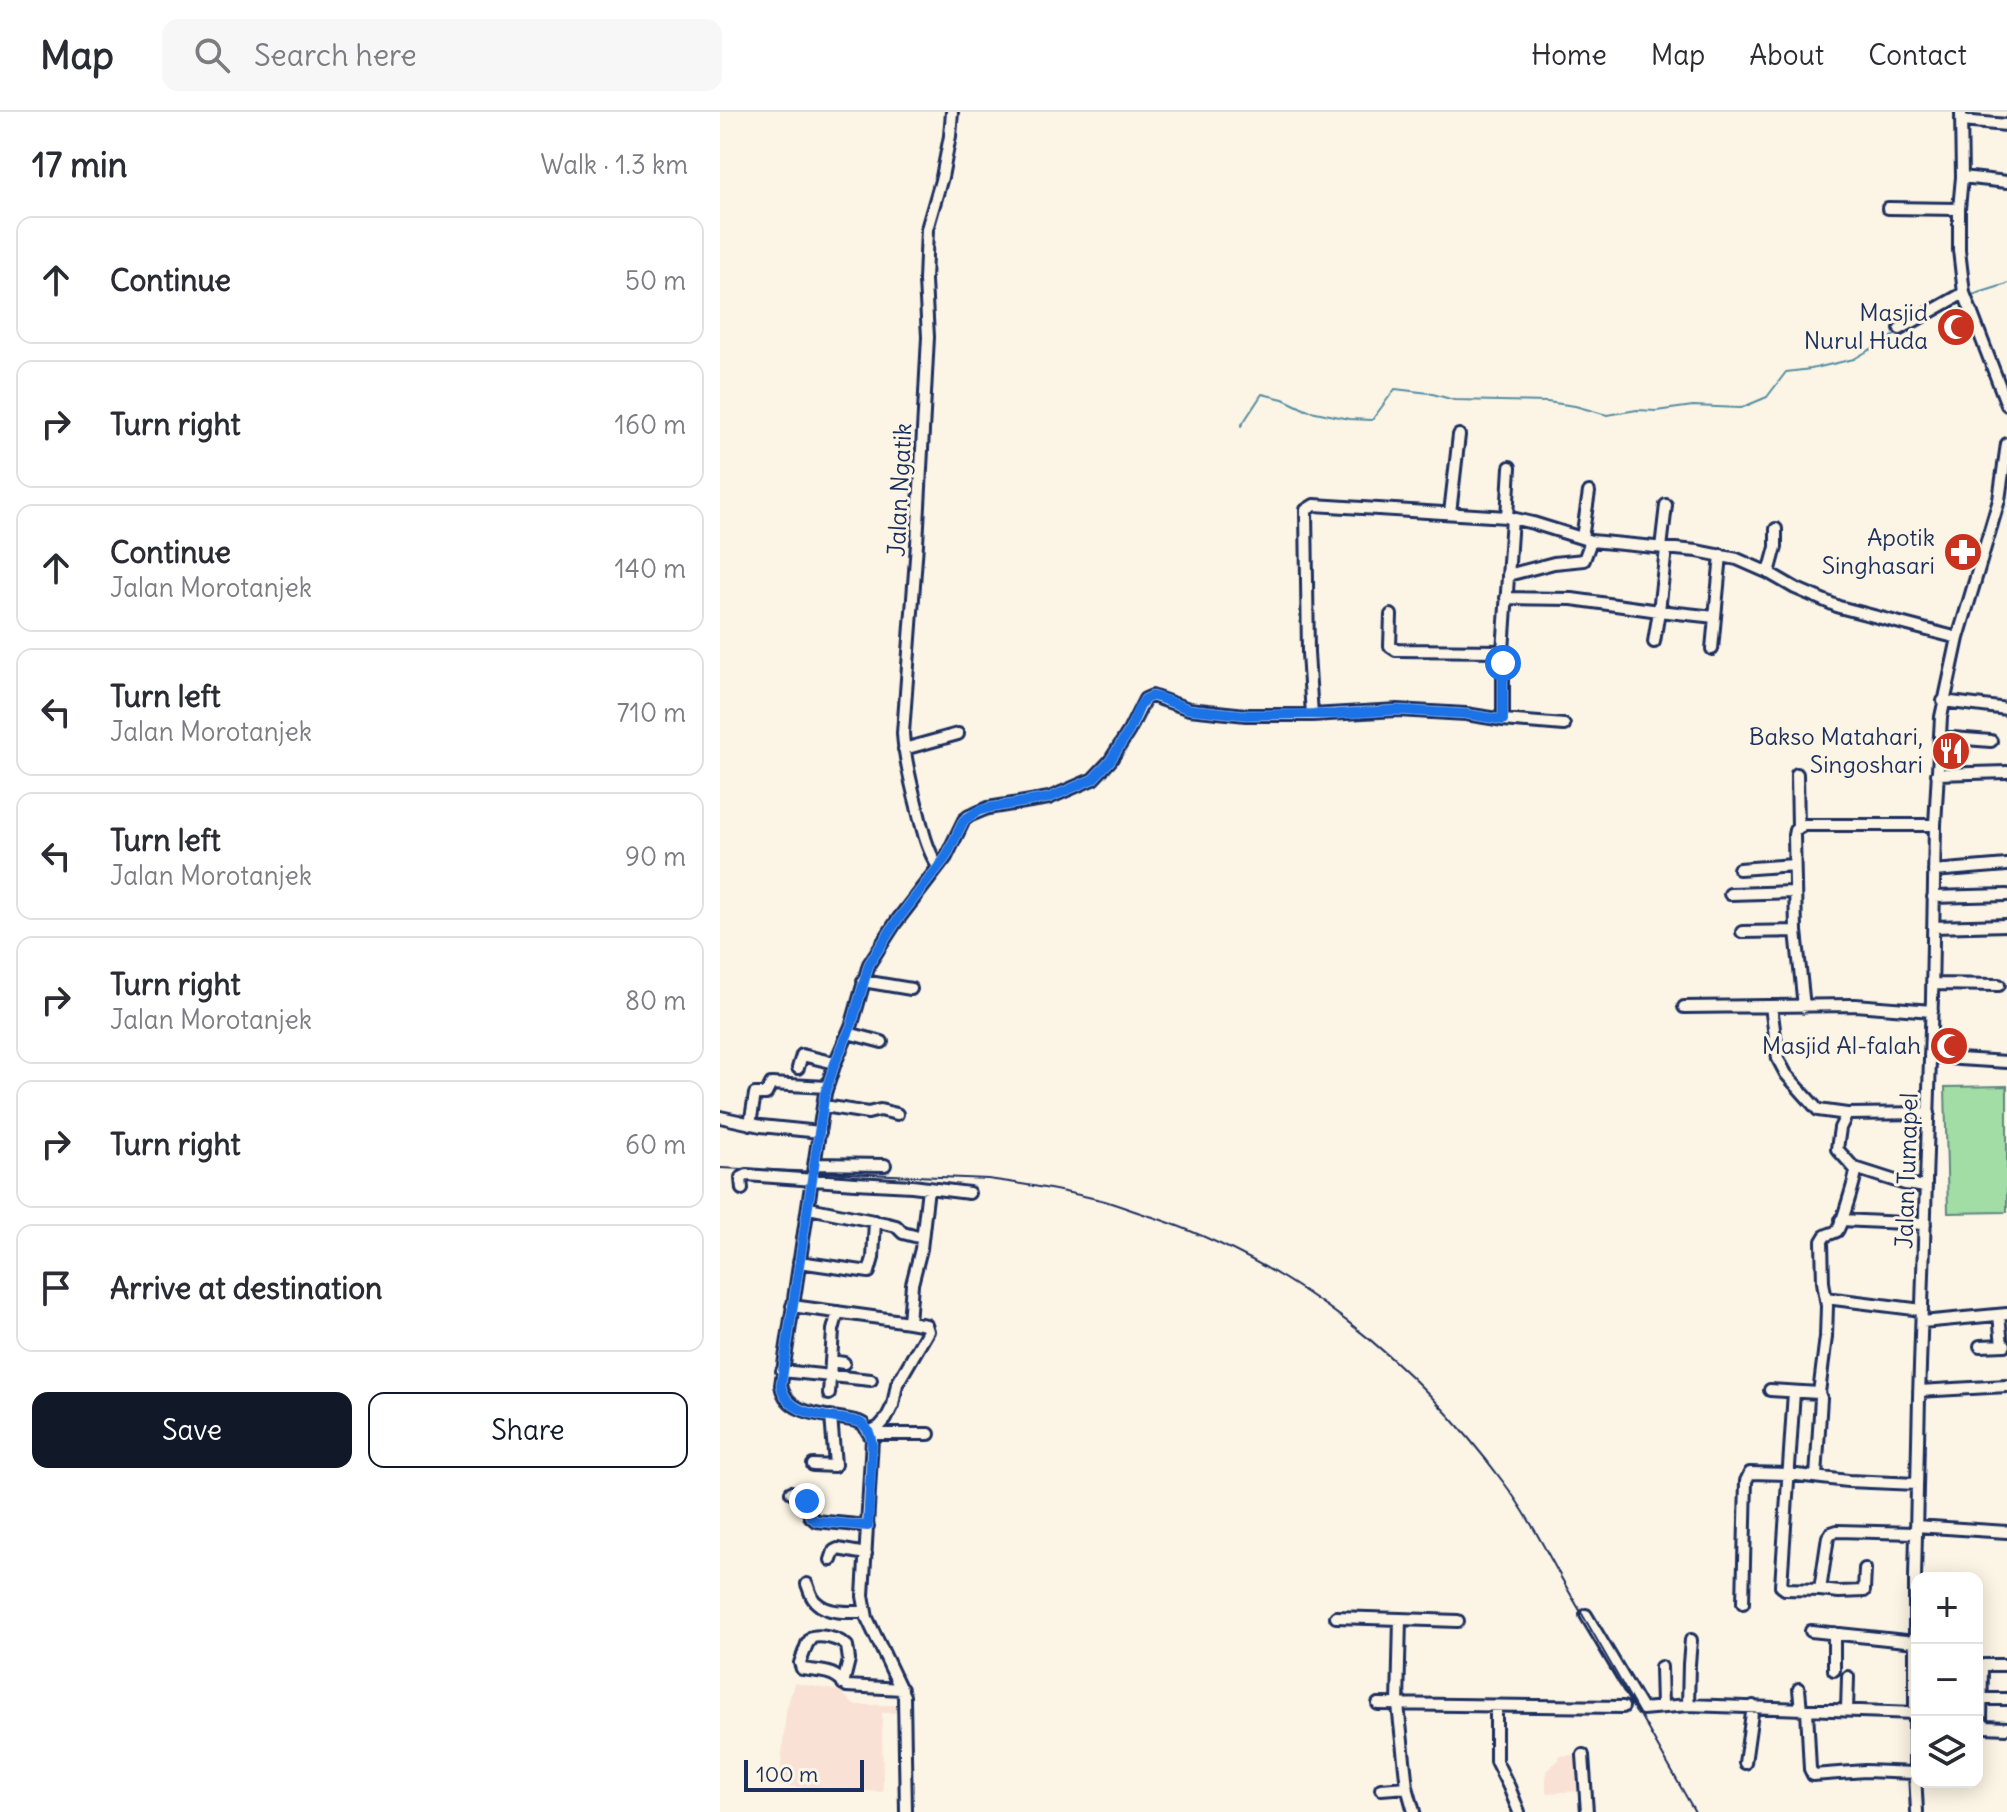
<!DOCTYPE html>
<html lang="en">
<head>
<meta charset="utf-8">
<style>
	body { margin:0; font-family:Delius,sans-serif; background:#f7f7f7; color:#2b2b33 }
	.controls { position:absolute; right:24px; bottom:24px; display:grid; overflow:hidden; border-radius:16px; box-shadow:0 4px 20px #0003 }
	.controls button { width:72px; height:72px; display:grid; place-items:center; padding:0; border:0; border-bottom:2px solid #e1e1e2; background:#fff; color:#2b2b33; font:40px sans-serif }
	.scale { position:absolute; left:24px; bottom:20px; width:120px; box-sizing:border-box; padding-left:8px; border:4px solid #1b2f5e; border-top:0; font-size:22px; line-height:28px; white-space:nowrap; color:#1b2f5e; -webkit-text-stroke:6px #fcf5e5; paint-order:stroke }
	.stop { position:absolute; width:24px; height:24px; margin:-18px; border:6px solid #1a73e8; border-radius:50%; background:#fff }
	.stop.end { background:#1a73e8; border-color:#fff; box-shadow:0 2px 8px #0008 }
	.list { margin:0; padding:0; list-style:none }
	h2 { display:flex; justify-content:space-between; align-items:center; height:104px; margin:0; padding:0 32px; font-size:34px }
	h2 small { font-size:26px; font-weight:400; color:#7c7c81 }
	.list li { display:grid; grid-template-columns:52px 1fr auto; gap:24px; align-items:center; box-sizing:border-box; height:128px; margin:0 16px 16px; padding:0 16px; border:2px solid #e1e1e2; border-radius:16px }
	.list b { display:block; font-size:30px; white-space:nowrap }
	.list p { margin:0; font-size:26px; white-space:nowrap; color:#7c7c81 }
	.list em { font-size:26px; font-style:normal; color:#7c7c81 }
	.actions { display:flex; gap:16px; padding:24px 32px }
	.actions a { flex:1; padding:18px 0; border:2px solid #111827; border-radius:16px; text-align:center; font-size:28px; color:#111827 }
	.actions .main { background:#111827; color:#fff }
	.icon { flex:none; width:44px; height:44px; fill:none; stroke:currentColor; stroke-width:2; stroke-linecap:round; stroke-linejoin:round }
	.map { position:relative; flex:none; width:1287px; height:1700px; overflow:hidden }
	header { display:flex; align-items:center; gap:48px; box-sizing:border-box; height:112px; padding:0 40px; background:#fff; border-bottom:2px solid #e1e1e2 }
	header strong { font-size:38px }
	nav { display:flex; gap:44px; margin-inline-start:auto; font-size:28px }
	.search { width:560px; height:72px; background:#f7f7f7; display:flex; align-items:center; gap:20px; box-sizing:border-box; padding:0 28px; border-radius:16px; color:#7c7c81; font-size:30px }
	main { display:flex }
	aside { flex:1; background:#fff }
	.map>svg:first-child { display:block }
	.built { fill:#f9e2d5 }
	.green { fill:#a1dda4; stroke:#5e8681; stroke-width:2 }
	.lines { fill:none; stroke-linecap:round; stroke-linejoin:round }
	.stream { stroke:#548da2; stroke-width:2 }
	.minor-casing { stroke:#1b2f5e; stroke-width:16 }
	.minor { stroke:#fcf5e5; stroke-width:10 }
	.rail { stroke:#1b2f5e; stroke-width:2 }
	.route { stroke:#1a73e8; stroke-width:10 }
	.labels { text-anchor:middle; stroke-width:6; stroke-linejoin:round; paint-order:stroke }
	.poi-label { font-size:24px; fill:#1b2f5e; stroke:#fcf5e5; text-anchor:end }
	.street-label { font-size:24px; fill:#1b2f5e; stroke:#fcf5e5 }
</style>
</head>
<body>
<header>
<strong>Map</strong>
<div class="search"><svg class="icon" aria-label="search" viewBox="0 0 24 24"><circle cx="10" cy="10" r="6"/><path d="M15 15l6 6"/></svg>Search here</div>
<nav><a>Home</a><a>Map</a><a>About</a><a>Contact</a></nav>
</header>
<main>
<aside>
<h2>17 min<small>Walk · 1.3 km</small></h2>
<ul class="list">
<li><svg class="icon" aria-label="ahead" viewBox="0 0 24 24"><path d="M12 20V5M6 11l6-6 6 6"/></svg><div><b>Continue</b></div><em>50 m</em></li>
<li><svg class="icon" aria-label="right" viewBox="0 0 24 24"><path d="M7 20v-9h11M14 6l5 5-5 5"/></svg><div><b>Turn right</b></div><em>160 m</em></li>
<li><svg class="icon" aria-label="ahead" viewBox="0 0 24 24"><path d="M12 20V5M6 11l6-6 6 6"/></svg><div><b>Continue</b><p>Jalan Morotanjek</p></div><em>140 m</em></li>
<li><svg class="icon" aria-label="left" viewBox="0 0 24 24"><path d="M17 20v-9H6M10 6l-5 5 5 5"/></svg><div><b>Turn left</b><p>Jalan Morotanjek</p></div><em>710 m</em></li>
<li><svg class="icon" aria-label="left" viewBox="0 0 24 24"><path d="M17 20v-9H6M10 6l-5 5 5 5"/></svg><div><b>Turn left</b><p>Jalan Morotanjek</p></div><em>90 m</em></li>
<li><svg class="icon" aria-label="right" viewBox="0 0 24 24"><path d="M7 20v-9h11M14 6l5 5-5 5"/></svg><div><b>Turn right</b><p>Jalan Morotanjek</p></div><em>80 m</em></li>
<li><svg class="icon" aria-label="right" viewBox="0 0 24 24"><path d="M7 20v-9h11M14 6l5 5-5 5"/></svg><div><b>Turn right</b></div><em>60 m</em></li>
<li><svg class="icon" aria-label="arrive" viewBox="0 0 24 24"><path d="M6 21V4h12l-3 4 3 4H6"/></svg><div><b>Arrive at destination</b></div></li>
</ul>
<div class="actions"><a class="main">Save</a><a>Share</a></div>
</aside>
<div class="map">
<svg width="1287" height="1700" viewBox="0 0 1287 1700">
	<rect width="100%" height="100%" fill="#fcf5e5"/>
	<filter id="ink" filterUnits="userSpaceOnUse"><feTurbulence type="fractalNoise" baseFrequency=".0125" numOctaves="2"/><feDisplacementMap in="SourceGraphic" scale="16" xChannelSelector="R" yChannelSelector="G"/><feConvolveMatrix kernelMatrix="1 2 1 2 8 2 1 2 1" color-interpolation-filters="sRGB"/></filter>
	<g filter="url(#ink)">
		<path class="built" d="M74 1571 120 1579 134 1593H182L181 1601H162L163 1680 59 1674 66 1599Z
			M860 1642 862 1679 826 1681V1659L838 1648V1644Z"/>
		<path class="green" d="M1287 974V1100L1228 1101 1225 975Z"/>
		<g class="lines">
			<path class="stream" d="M1249 184 1287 172
				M521 314 542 282 563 287 586 298 629 307 652 308 675 277 709 281 734 288 827 290 855 294 887 303 917 298 936 299 973 294 1021 296 1047 285 1066 260 1091 257 1134 247 1180 220"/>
			<defs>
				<path id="minor" d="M1241 0 1242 65 1239 97V138L1244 181 1287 293
					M1241 9 1287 13
					M1242 65 1287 70
					M1168 96 1239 97
					M1180 217 1244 181
					M730 401 739 323
					M787 405 790 355
					M862 426 869 380
					M941 436 946 393
					M1049 461 1056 435V417
					M788 463 834 451 864 448 871 429
					M786 486 852 487 939 499 946 437
					M671 503 670 534 676 538 783 539
					M995 505 1001 443
					M934 530 939 499 995 505 992 537
					M1223 589 1287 597
					M592 603 588 541 586 398 594 393 787 405 813 411 871 429 977 439 1017 447 1049 461 1075 476 1119 495 1238 526
					M783 608 844 613
					M1220 625 1271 629
					M184 637 238 622
					M1077 662 1078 715
					M1217 662 1287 660
					M218 755C204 732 201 709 194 683 189 662 184 643 183 621L197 432 208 225 205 169 207 117 222 65 230 24 232 0
					M1019 757 1074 753
					M1214 759 1287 753
					M1010 782 1075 780
					M1213 785 1287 783
					M1213 815 1287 813
					M1022 820 1076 819
					M143 869 191 877
					M1212 872 1279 873
					M1051 894 1058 947 1066 962 1098 998 1127 1002 1209 1001
					M964 895 1135 893 1212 899
					M1084 895 1076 819 1074 723 1075 718 1084 713H1215
					M128 921 162 930
					M1210 943 1239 947 1287 950
					M78 956 82 943 115 951
					M104 994 148 1001 160 998 177 1002
					M0 1005 41 1014 100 1020
					M30 1012 35 982H46L51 972 107 975
					M95 1052 165 1053
					M1135 1056 1185 1072 1206 1075
					M22 1077 21 1066 27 1063 135 1071 192 1074 249 1081
					M89 1096 168 1112 176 1114 183 1121 202 1126
					M1121 1108 1205 1112
					M79 1150 149 1160 153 1146 155 1109
					M1106 1186 1202 1198
					M72 1194 189 1210
					M1279 1203 1282 1233
					M1202 1210 1287 1202
					M1260 1234 1285 1233
					M111 1249 124 1251
					M62 1259 151 1268
					M1050 1278 1099 1281
					M1199 1279 1287 1274
					M1074 1280 1061 1474 1065 1477 1100 1478 1108 1425 1111 1421 1117 1419 1196 1421
					M109 1282 113 1218 118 1200
					M149 1320 159 1315 166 1307 173 1293 177 1272 208 1219 206 1213 189 1210 192 1172 201 1137 208 1076
					M150 1322H209
					M93 1353 114 1354 115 1353 111 1304
					M1096 1365 1101 1286 1099 1281 1106 1225 1107 1194 1103 1170 1102 1129 1105 1124C1106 1123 1116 1120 1117 1119 1121 1115 1136 1065 1136 1058L1117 1037 1120 1016 1127 1002
					M71 1380 85 1385 90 1404 96 1409 148 1414
					M1196 1414 1287 1420
					M111 1448 114 1439 118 1437 146 1442
					M87 1472C90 1479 91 1487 97 1491 108 1502 131 1500 145 1500
					M1100 1478 1119 1480 1144 1479 1145 1457
					M1023 1491 1026 1369 1030 1361 1068 1362 1128 1369 1197 1372
					M866 1503 922 1597 968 1593 1196 1601
					M616 1505 680 1507 678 1593 687 1675 694 1700
					M680 1507 738 1509
					M1091 1519 1195 1530
					M1114 1521V1558
					M1287 1553H1264L1262 1556 1261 1609 1265 1615 1287 1616
					M941 1555 942 1594
					M123 1572 129 1548 127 1534C118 1526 103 1523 92 1525L87 1532 80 1551 82 1557C93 1559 108 1558 117 1565 121 1567 123 1571 127 1574L182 1577
					M1079 1577 1081 1598
					M1259 1587H1287
					M658 1592 903 1595
					M968 1593 969 1552 971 1528
					M776 1595V1649L789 1675 799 1700
					M1087 1598 1090 1657 1093 1663 1145 1659 1195 1661
					M1127 1598 1128 1565
					M863 1643 867 1700
					M1025 1651 1033 1594
					M661 1677 687 1675
					M186 1700 184 1584 147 1506 143 1484 152 1327 143 1312 139 1310C113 1302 67 1307 61 1273L105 981 115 951 132 912 149 852 176 810 226 745 244 708 249 704 268 696 329 686 373 667 390 649 409 619 425 587 432 584 469 597 526 603H592L677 598 746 602 783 608V539L792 406
					M1197 1700 1195 1661V1467L1199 1285 1212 886 1215 713 1221 605 1238 526 1279 388 1287 332"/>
			</defs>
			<use href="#minor" class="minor-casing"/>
			<use href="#minor" class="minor"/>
			<path class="rail" d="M0 1056 268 1067C306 1072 344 1079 381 1088 399 1093 416 1100 433 1105 577 1154 694 1249 784 1371 812 1408 832 1451 855 1490 896 1560 935 1630 975 1700"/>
		</g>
	</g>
	<g class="lines" filter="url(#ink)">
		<path class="route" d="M87 1389 90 1404 96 1409 148 1414 152 1333C151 1324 148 1314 139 1310 113 1303 67 1307 61 1273L105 981 115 951 132 912 149 852 176 810 226 745 244 708 258 699 268 696 329 686 373 667 390 649 409 619 420 594 425 587 432 584 440 586 469 597 526 603 616 602 677 598 746 602 783 608V551"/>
	</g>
	<defs>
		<symbol id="mosque-disc" viewBox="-11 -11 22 22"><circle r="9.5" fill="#c8321e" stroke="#fcf5e5"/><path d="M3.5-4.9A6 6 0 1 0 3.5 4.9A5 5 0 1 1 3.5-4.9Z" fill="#fff"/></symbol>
		<symbol id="pharmacy-disc" viewBox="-11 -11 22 22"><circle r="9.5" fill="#c8321e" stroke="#fcf5e5"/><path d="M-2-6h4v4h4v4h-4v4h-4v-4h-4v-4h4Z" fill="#fff"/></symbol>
		<symbol id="restaurant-disc" viewBox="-11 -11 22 22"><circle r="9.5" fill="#c8321e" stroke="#fcf5e5"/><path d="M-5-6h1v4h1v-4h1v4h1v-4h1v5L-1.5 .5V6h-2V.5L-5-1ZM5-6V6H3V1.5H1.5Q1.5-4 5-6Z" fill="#fff"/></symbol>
	</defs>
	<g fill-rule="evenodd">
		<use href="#mosque-disc" x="1214" y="193" width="44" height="44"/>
		<use href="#pharmacy-disc" x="1221" y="418" width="44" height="44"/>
		<use href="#restaurant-disc" x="1209" y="617" width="44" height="44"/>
		<use href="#mosque-disc" x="1207" y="912" width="44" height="44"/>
	</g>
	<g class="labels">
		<g class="poi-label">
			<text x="1208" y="209">Masjid<tspan x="1208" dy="28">Nurul Huda</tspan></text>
			<text x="1215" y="434">Apotik<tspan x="1215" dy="28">Singhasari</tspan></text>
			<text x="1203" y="633">Bakso Matahari,<tspan x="1203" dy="28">Singoshari</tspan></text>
			<text x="1201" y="942">Masjid Al-falah</text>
		</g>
		<g class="street-label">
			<text transform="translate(180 378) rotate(-87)" y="8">Jalan Ngatik</text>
			<text transform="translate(1187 1059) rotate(-88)" y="8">Jalan Tumapel</text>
		</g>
	</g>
</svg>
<div class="controls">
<button>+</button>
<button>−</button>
<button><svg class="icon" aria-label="layers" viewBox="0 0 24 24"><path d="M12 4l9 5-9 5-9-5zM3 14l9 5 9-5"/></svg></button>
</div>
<div class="scale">100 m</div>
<div class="stop" style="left:783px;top:551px"></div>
<div class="stop end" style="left:87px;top:1389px"></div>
</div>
</main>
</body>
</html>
